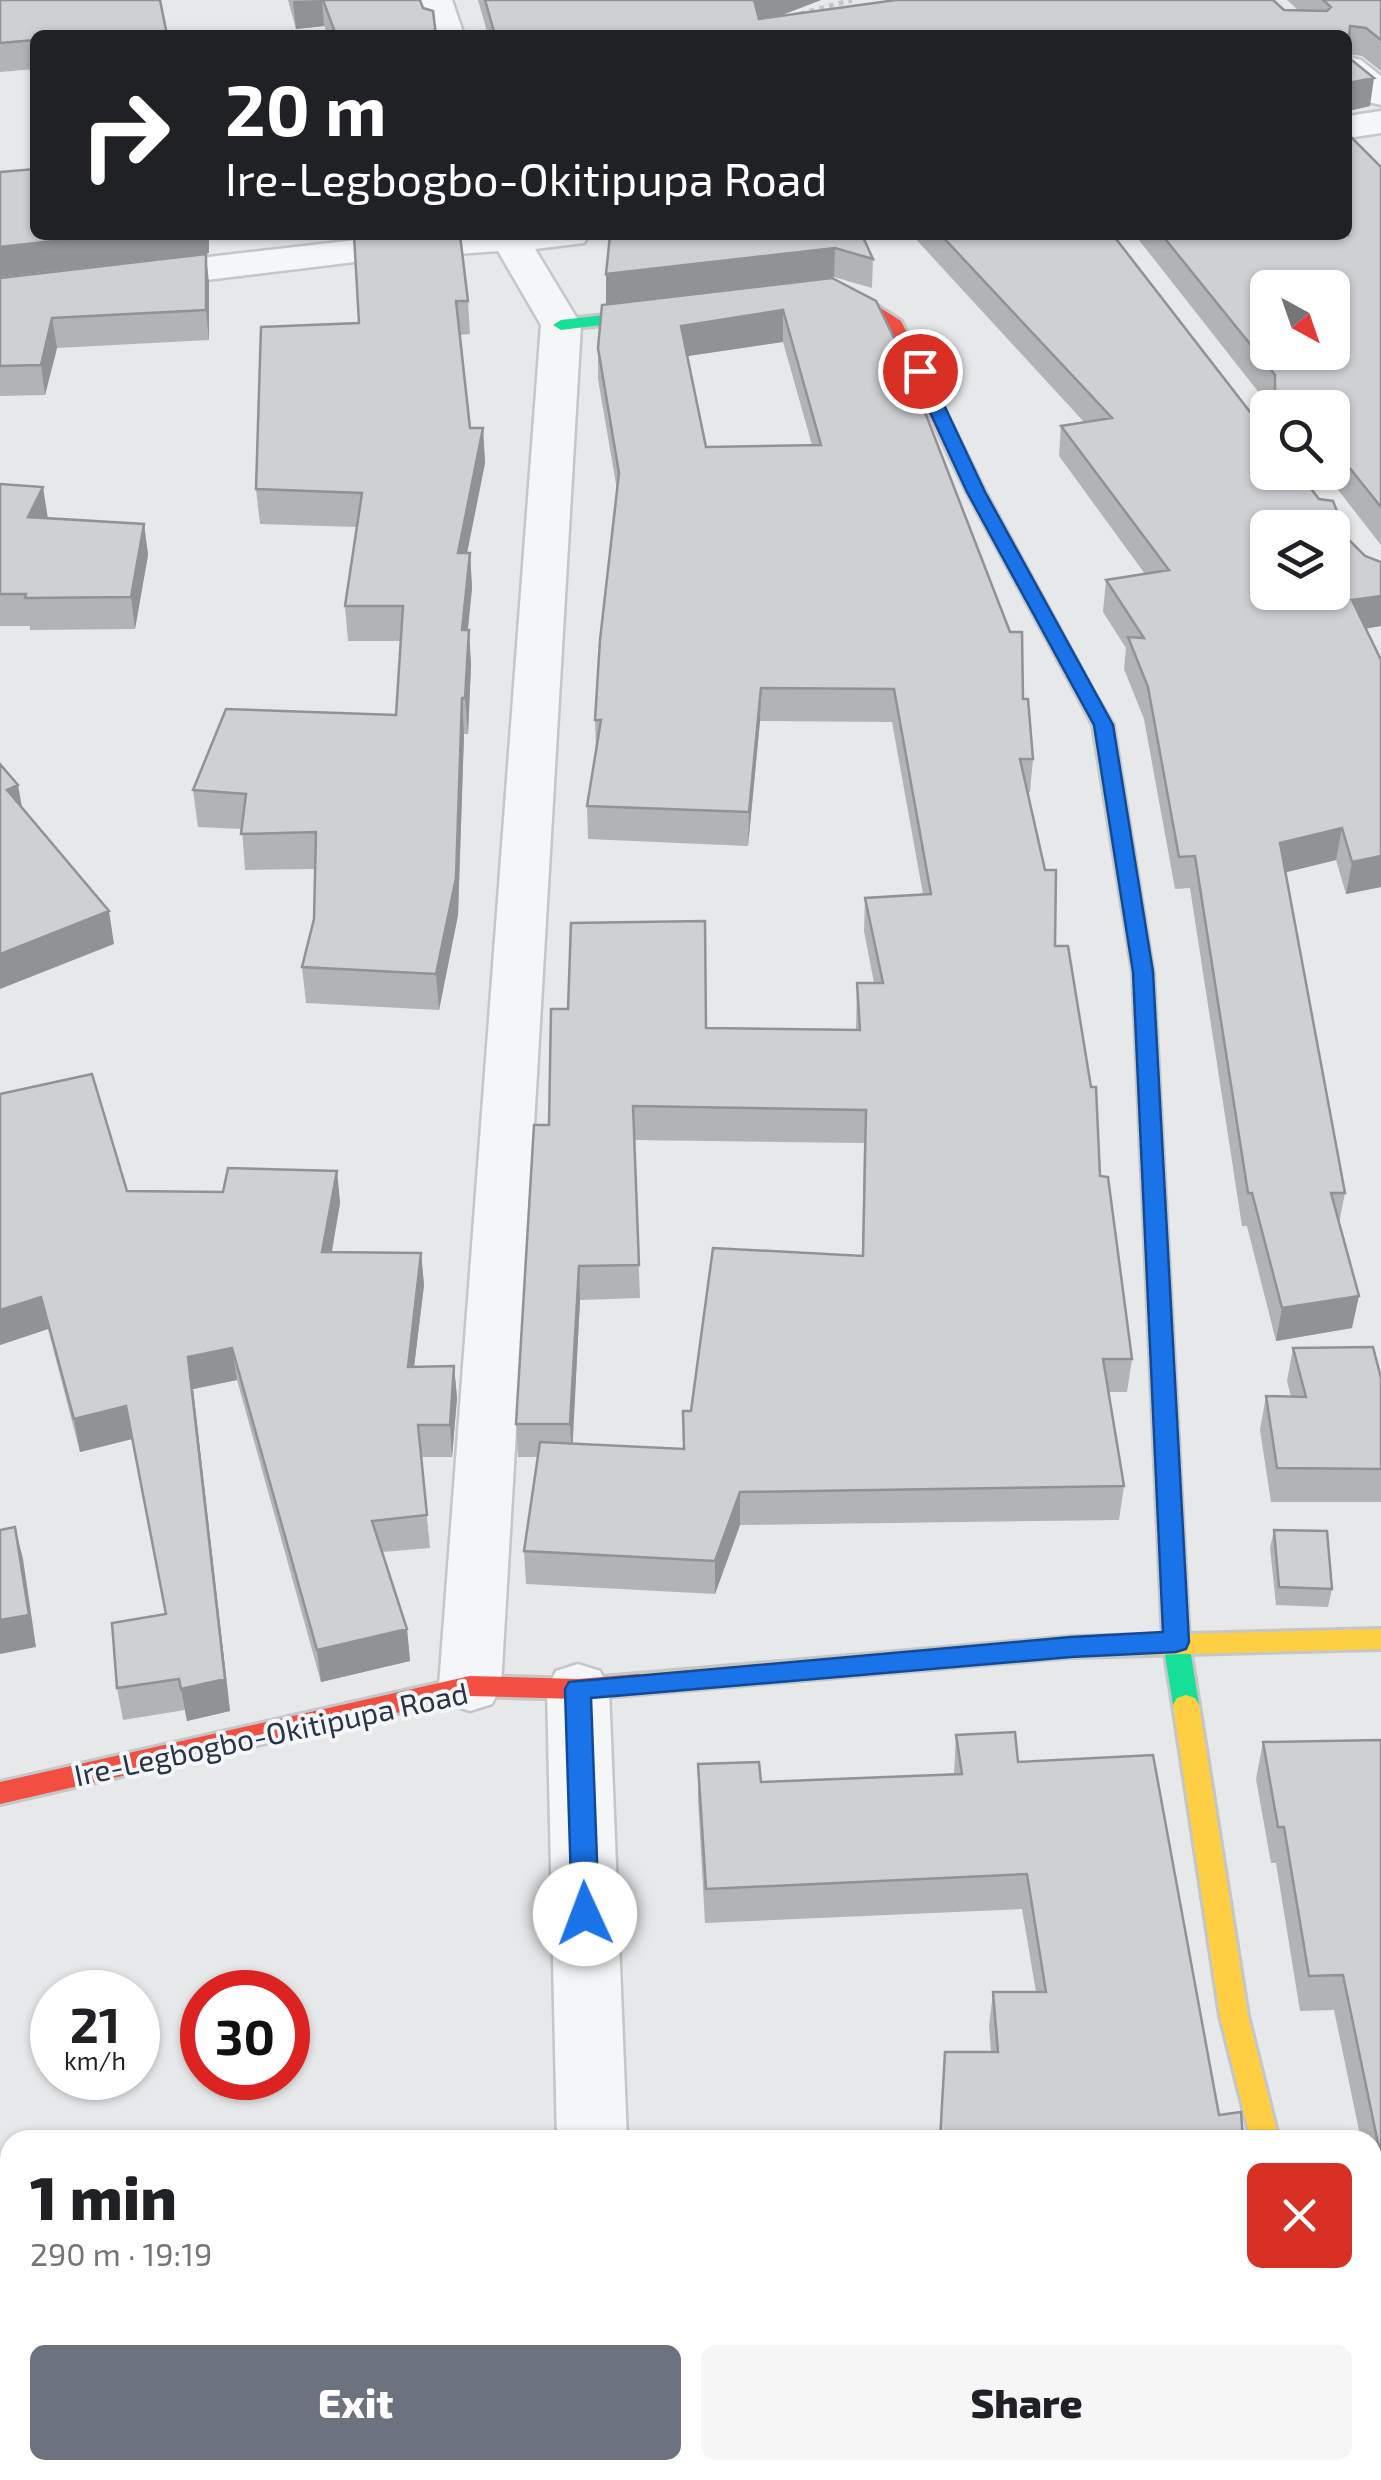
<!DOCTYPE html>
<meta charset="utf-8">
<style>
:root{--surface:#fff;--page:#f6f6f6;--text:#202124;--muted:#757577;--accent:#6c737f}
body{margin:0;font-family:"Exo 2",sans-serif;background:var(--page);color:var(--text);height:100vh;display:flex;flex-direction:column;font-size:38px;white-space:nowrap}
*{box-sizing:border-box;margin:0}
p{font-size:32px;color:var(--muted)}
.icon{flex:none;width:55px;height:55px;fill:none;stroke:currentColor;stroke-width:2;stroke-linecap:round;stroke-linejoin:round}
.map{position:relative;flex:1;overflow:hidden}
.panel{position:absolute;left:0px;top:2130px;width:1382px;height:350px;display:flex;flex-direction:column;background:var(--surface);border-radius:30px 30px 0 0;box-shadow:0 2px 8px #0004}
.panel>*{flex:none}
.top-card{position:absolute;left:30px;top:30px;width:1322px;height:210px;border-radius:15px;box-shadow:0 2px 8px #0004;background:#202124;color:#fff;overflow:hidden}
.needle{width:65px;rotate:140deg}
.tools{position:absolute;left:1250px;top:270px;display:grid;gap:20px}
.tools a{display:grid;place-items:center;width:100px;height:100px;border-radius:15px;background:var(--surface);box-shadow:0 2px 8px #0004;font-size:50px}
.speed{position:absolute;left:30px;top:1970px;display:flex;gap:20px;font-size:50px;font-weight:700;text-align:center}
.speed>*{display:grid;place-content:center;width:130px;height:130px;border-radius:50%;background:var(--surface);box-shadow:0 2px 8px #0004;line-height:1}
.speed small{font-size:25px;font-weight:400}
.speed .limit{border:15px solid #d22;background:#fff;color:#111}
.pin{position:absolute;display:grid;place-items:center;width:85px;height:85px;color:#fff;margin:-42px;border:5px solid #fff;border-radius:50%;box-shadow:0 2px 10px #0007}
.me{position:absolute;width:110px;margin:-55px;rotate:358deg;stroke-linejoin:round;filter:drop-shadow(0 0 8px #0008)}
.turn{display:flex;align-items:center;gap:35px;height:210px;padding:0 30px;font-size:45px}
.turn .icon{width:130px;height:130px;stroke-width:2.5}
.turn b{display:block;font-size:70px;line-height:85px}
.round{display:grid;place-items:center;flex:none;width:105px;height:105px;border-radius:15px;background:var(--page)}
.head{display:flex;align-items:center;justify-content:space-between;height:170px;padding:0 30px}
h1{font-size:60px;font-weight:800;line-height:75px}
.action{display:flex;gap:20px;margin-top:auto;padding:20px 30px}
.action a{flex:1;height:115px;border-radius:15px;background:var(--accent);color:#fff;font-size:40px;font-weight:800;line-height:115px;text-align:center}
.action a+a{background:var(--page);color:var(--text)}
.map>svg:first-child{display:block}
</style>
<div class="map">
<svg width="1381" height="2480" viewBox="0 0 1381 2480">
<rect width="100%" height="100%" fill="#e6e8ea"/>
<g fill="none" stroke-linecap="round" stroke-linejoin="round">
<defs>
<path id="street" d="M418,0H452L464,35H428Z
M1348,57L1361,60L1381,76V105L1368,102L1348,85Z
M1381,111V133L1348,138V116Z
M399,235H589L584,243L535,249L581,325L501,1686L492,1704L470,1711L448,1704L439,1686L541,325L498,251L363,261L0,305V281Z
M578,1664L600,1671L609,1689L627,2140H557L547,1689L556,1671Z
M1372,2446L1381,2466V2480H1310L1307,2470H1372Z
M565,2470H641V2480H565Z"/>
<path id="fast" d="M676,307L682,309V315L561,330L553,325L561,320Z
M1089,694L1096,696L1113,725L1153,973L1189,1642L1199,1705L1195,1712L1186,1715L1177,1712L1173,1705L1163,1642L1133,973L1093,725L1080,700Z"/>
<path id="slow" d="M1381,1629V1649L1071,1657L638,1694L629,1691L625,1684L629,1677L638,1674L1071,1637Z
M1186,1695L1195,1698L1199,1705L1248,2016L1279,2140H1251L1220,2016L1173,1705L1177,1698Z"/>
<path id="jam" d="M834,288L865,298L901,321L985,492L1098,700L1096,704H1082L1080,700L967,492L886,324L853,304L833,298L816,300L808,295Z
M638,1674L647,1677L651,1684L647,1691L638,1694L578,1699L470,1696L0,1804V1782L470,1676L578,1679Z"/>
</defs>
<use href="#street" stroke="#c4c6c8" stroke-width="5"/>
<use href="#fast" stroke="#c4c6c8" stroke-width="6"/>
<use href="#slow" stroke="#c4c6c8" stroke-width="6"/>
<use href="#jam" stroke="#c4c6c8" stroke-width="6"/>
<path stroke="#c5c6ca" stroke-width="5" stroke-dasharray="5 5" stroke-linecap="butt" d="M800,14L852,0"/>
<use href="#street" fill="#f5f6f7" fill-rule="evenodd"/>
<use href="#fast" fill="#16e098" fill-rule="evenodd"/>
<use href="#slow" fill="#ffcf43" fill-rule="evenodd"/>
<use href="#jam" fill="#f24e42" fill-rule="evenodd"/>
</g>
<path fill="#b1b3b5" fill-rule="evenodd" d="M0,0L35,35V69L0,72Z
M288,0H420L436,35H328L324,26L296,29Z
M478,0H821L777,17L1298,10L1287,0H1381V71L1362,56L1348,54L1370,106L1348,111V35H488Z
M1381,167V545L1324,472H1332V408H1271L1135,235H1348Z
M35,235H303L209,237V253Z
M354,235L468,301L470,334L460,335L470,428H483L485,463L467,553H470L472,588L468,630L471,665L468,734H464L458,915L439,1010L306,1003L302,967L314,919L315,869L245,870L242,829L198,827L193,790L396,715L401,641H348L345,606L357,527L260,524L256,489L359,323Z
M862,235L873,259L872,288L834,277L606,304V274Z
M912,235H1113L1268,472L1348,539L1365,556L1381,562V626L1365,628L1381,887L1346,894L1336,860L1286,872L1345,1193L1339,1223L1352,1328L1276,1341L1247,1226H1242L1190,888L1175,889L1144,719L1124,669L1126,648L1103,612L1106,580L1145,574L1059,456L1061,426L1084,422Z
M0,278L209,283V340L57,348L45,395L0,396Z
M832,278L1023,699L1033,759L1030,792H1028L1055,946L1100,1176L1132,1359L1127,1392H1109L1124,1486L1119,1520L740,1525L715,1594L526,1584L524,1551L538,1457H518L516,1424L549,1125L706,1028L856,1029L857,983H874L864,931L865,898L923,894L892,722L760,721L748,846L588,839L587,806L596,751L595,720L617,490L598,379V348ZM783,342L812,445L706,447L688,356ZM634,1140L864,1143L862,1256L691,1411H683V1449L572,1444L580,1300L640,1298Z
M0,484L47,518L144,524L148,555L135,629L30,630V626H0Z
M337,1171L340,1203L332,1252L421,1253L424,1285L414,1367L454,1366L457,1398L452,1457H421L430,1548L382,1552L407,1629L410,1661L321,1682L237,1380L193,1389L230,1711L187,1721L185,1710L123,1720L117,1688L166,1614L132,1439L80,1452L48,1329L0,1345L127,1191L223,1192Z
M1293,1348L1381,1378V1502H1271L1260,1430L1266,1396L1291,1397L1287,1381Z
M1274,1530L1332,1589L1328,1607L1276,1605L1270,1548Z
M956,1735L1018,1762L1219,2115L1243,2140H939L945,2052H991L989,2026L993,1992H1036L1022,1909L705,1923L698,1799V1764L761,1782L954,1774Z
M1381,1740V2296L1372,2265V2140H1361L1334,2010L1300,2011L1276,1863H1271L1256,1779L1263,1742Z
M1153,2470H1262L1263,2480H1154Z"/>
<path fill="#909294" d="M322,0L324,26L296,29L293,1Z
M753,0H821L753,26Z
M1374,78L1370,106L1348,111V83Z
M106,235H209V253L0,277V247Z
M835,248L834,277L606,304V274Z
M206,254L209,283V340L206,310Z
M783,310V342L681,357V326Z
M52,318L57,348L45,395L41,365Z
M483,428L485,463L460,588L458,553Z
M43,487L48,519L28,517Z
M144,524L148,555L135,629L131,597Z
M470,553L472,588L464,665L462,630Z
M1381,596V626L1346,632L1352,600Z
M469,630L471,665L468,734L465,698Z
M761,688L760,721L748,846L749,812Z
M462,698L464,734L458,915L439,1010L436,974Z
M18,785L24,818L7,790Z
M1342,828L1336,860L1275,875L1280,843Z
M1381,856V887L1346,894L1352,862Z
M109,911L114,944L0,989V954Z
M337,1171L340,1203L326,1284L322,1252Z
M421,1253L424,1285L410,1400L408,1367Z
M579,1266L580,1300L572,1457L570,1424Z
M1359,1296L1352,1328L1276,1341L1282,1308Z
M41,1297L48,1329L0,1345V1310Z
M232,1348L237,1380L193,1389L230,1711L187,1721L181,1689L188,1357Z
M454,1366L457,1398L452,1457L450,1425Z
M126,1406L132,1439L80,1452L74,1419Z
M740,1492V1525L715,1594V1561Z
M15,1527L23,1559L36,1647L0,1654V1620Z
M407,1629L410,1661L321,1682L317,1650Z"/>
<path fill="#ced0d3" stroke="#909294" stroke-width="2.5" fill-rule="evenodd" d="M0,0H160L167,35H35V40L0,43Z
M323,0H420L423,8L433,11L436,35H336Z
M485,0H754L759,19L896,0H1273L1284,10L1327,11L1331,7L1323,0H1381V40L1366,28L1350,26L1348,57L1374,78L1348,83V35H495Z
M1348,134L1381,167V507L1332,446V408H1275V375L1162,235H1348ZM1268,288H1332V352H1268Z
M35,169V235H106L0,247V172Z
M354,235H460L468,301H456L470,428H483L458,553H470L462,630H469L465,698H462L456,878L436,974L302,967L314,919L316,832L241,834L246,794L193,790L226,709L396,715L403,606H345L362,493L256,489L261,327L359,323Z
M610,235H862L873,259L835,248L606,274Z
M941,235H1113L1254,417L1268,419V472H1298L1319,499L1333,501L1348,539L1365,556L1381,562V596L1352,600L1381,660V856L1352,862L1342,828L1280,843L1345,1193H1331L1359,1296L1282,1308L1252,1193H1248L1195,856L1179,857L1148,687L1128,637L1144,638L1106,580L1169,570L1061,426L1112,418ZM1268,528H1332V592H1268Z
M206,254V310L52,318L41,365L0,366V278Z
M832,278L876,301L904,358L1010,632H1022L1023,699H1028L1033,759H1020L1045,870H1056L1055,946H1068L1091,1087H1096L1100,1176L1108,1177L1132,1359H1103L1124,1486L740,1492L715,1561L524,1551L540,1442L684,1449L683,1411H691L713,1248L863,1256L866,1110L633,1106L639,1265L579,1266L570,1424H516L534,1125H549L551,1009H568L571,923L705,921L706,1028L860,1030L857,983H883L865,898L931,894L894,689L761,688L749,812L587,806L601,720H595L600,640L619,473L598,348L602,305ZM783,310L821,445L706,447L681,326Z
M0,484L43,487L28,517L144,524L131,597L25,598L26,594H0Z
M0,764L18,785L7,790L109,911L0,954Z
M92,1074L127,1191L223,1192L228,1168L337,1171L322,1252L421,1253L408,1367L454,1366L450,1425H418L427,1515L372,1521L407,1629L317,1650L232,1348L188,1357L225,1679L181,1689L179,1679L117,1688L112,1623L166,1614L126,1406L74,1419L41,1297L0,1310V1094Z
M1373,1347L1381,1378V1469L1277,1468L1266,1396L1306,1397L1293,1348Z
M15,1527L29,1615L0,1620V1530Z
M1274,1530L1327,1531L1332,1589L1279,1587Z
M1015,1732L1018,1762L1153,1755L1219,2115L1241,2112L1243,2140H940L945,2052H998L993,1992H1046L1027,1874L706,1889L698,1764L759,1762L761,1782L962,1774L956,1735Z
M1381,1740V2226L1372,2196V2154L1380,2153L1343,1975L1309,1976L1284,1827H1278L1263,1742Z
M751,2470H1044L1045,2480H752Z
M1163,2470H1262L1263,2480H1164Z"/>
<path fill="#1a73e8" stroke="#114b97" stroke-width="2.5" d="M920,366L928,371L985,492L1113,725L1153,972L1189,1642L1186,1649L1176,1652L1071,1657L591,1698L599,1914L595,1923L585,1926L576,1923L572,1914L565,1689L569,1682L1071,1637L1163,1632L1133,972L1094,725L967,492L911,371Z"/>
<g text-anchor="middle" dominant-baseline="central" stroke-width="8" stroke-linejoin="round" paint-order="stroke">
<g font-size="30" fill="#2b3445" stroke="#f4f6f9">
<text transform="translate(271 1733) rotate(-12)">Ire-Legbogbo-Okitipupa Road</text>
</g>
</g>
</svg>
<div class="tools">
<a><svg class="needle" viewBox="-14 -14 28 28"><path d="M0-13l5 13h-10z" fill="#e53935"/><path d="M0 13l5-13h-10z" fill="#757577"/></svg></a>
<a><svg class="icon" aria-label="search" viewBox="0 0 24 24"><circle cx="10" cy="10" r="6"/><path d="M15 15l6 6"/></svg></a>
<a><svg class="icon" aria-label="layers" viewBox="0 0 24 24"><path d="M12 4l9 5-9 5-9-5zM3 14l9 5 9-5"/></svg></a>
</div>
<div class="speed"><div>21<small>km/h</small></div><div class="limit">30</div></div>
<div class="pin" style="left:920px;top:371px;background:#d93025"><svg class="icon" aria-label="arrive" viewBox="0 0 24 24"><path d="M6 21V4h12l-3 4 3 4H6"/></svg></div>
<svg class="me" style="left:585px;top:1914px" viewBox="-20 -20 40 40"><circle r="19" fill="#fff"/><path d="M0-13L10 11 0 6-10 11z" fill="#1a73e8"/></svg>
<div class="top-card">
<div class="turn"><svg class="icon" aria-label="right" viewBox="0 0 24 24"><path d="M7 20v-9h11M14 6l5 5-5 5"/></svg><div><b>20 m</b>Ire-Legbogbo-Okitipupa Road</div></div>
</div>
<section class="panel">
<div class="head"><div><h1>1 min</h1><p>290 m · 19:19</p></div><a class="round" style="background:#d93025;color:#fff"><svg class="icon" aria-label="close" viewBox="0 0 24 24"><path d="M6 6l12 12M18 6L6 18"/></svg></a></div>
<div class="action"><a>Exit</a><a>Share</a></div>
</section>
</div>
